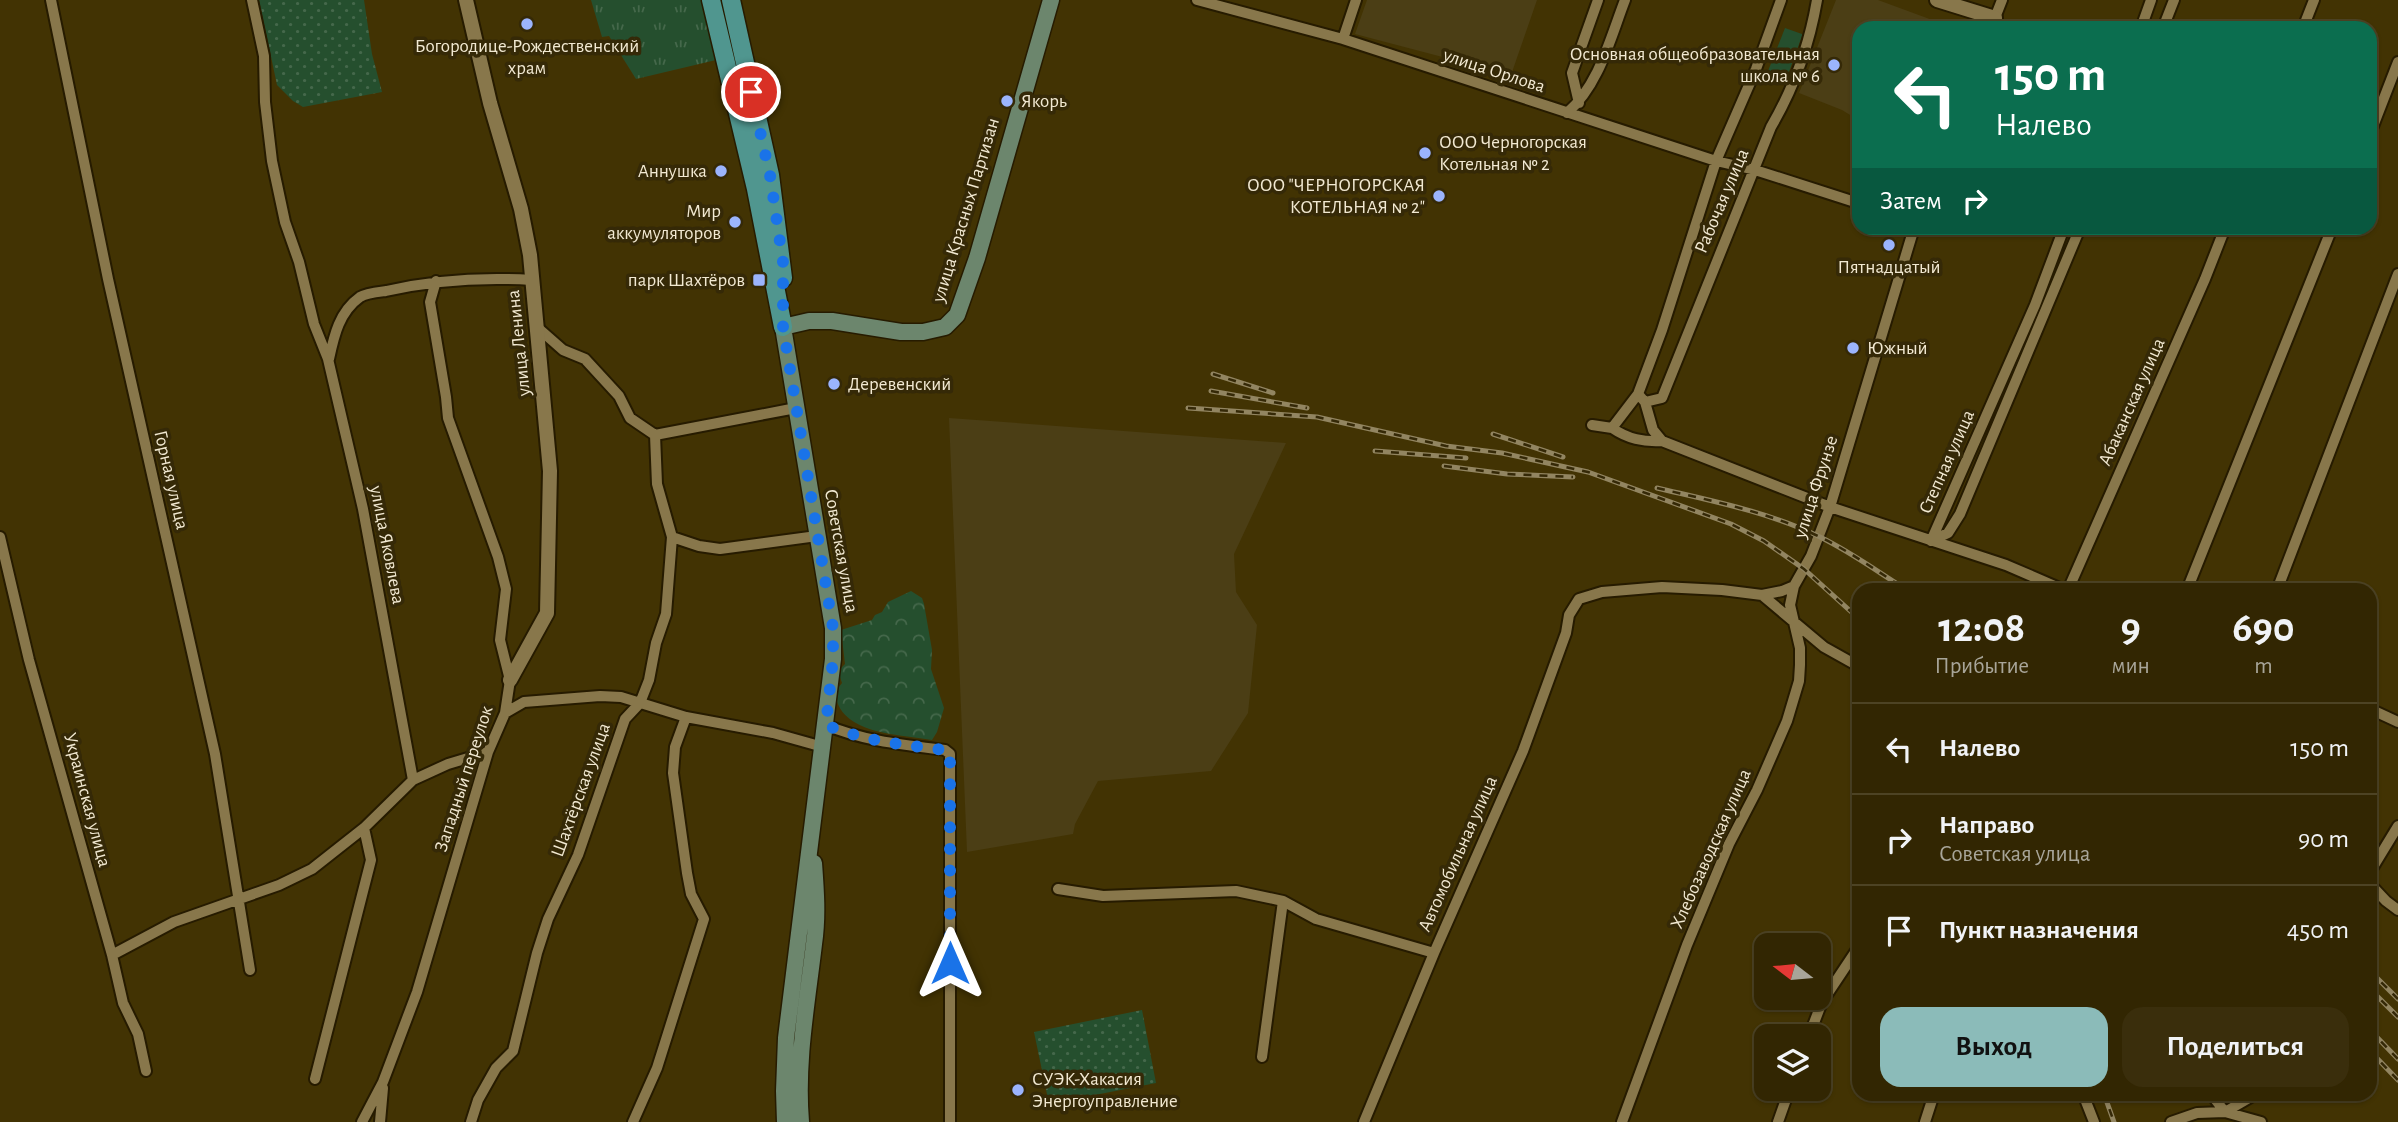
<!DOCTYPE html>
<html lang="ru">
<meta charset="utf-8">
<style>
:root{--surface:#322602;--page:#3a2e0c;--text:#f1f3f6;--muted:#a8a599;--line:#4d4324;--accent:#8bbbb9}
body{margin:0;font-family:"Alegreya Sans",sans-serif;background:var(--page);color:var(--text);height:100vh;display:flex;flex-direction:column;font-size:26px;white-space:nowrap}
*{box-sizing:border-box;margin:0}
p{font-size:23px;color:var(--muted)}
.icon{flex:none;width:38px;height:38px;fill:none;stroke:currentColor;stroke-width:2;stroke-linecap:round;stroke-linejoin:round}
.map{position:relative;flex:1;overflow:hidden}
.details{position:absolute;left:1852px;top:583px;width:525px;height:518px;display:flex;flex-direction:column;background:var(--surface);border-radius:21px;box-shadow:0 2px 5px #0004,0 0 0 2px var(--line)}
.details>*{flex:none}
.hud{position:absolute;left:1852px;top:21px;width:525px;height:214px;border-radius:21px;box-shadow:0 2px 5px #0004,0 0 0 2px var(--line);background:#0b6e4f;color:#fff;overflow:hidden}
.needle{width:46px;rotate:286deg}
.fabs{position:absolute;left:1754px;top:933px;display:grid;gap:14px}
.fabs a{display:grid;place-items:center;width:77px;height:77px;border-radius:14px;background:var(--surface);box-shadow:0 2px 5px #0004,0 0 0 2px var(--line);font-size:35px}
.pin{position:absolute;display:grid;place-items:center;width:60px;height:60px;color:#fff;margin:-30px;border:4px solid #fff;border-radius:50%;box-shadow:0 2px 7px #0007}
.me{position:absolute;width:77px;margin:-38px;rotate:0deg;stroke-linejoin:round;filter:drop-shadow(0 0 5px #0008)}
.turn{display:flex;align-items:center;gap:24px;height:147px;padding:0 28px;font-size:32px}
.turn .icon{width:91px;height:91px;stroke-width:2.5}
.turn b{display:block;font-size:49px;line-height:60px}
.then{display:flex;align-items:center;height:66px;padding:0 28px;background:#0003;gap:14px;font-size:26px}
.eta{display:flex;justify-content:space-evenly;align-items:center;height:119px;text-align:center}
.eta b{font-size:42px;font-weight:700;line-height:49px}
.button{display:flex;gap:14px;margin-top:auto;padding:14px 28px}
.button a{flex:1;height:80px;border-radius:21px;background:var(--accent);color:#111;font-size:28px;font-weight:700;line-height:80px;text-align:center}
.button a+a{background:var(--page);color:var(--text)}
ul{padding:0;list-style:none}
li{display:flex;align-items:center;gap:21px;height:91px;padding:0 28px;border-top:2px solid var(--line)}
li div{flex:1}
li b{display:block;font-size:26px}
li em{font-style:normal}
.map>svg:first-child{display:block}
</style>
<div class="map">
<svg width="2398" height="1122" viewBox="0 0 2398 1122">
<defs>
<pattern id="grass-dots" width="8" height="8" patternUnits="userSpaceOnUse" patternTransform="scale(1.75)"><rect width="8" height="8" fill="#254f2e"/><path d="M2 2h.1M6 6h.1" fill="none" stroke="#45684b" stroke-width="1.8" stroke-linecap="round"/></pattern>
<pattern id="forest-crowns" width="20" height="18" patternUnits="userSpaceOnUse" patternTransform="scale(1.75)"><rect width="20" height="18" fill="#254f2e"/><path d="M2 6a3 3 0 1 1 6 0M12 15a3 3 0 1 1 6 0" fill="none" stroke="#45684b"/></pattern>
<pattern id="park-tufts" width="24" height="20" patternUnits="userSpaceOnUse" patternTransform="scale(1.75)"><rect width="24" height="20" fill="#254f2e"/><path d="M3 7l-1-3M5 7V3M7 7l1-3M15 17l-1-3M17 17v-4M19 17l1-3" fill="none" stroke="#45684b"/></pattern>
</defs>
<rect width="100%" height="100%" fill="#423303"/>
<path fill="#4b3e15" d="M1367,0H1537L1511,75L1355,34Z
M1836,0H1878L1954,28H1858V130L1852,127L1855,118L1842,110L1799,93Z
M949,418L1286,443L1234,554L1236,592L1257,625L1248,713L1211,771L1098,781L1075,824L1073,834L967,852Z"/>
<path fill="url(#grass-dots)" d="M259,0H364L372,54L382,92L303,107L293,101L277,85Z
M1142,1010L1156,1083L1049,1104L1034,1032Z"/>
<path fill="url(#forest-crowns)" d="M911,591L922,598L924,604L932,650L931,669L944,708L937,732L932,740C899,734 839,735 835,692L842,683L838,671L845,664L841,630L872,620L875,615L882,612L888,602Z"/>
<path fill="url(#park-tufts)" d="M591,0H702L716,60L636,79L609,36L602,37Z"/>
<path fill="#254f2e" d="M1785,28L1802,34V36L1785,83L1782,84L1768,80L1766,76Z"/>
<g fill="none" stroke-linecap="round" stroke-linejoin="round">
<defs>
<path id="minor" d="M51,0L108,279L215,754L250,970
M252,0L264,56L265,102L272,161L285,222L299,262L314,324L328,359L363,509L413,780L364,828L371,860L315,1079
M1197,0L1343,39L1716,161L1755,170L1858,203
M1817,0C1809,47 1795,86 1771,127L1662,398L1645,402L1653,430L1662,441L1830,507L2006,565L2064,590
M1991,28L2002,0
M2141,28L2151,0
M2163,28L2174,0
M2303,28L2314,0
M1343,39L1356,0
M1579,103L1572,73L1598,0
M1567,113C1599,85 1610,39 1625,0
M2370,134L2398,62
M538,328L563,350L585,359L619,396L630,418L655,435
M329,359C334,336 339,312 360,297C366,293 378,292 386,291C434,280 482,277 532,280
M1638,394L1612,428C1628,439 1643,442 1662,441
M1645,402L1638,394L1662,330L1716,161L1756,69L1781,0
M1592,425L1612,428
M0,537L29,660L112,955L123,1003L138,1034L146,1071
M672,537L699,546L720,549L817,536
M1931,541L1948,533L1960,514L2080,228
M1931,541L2035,305L2064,228
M2068,590L2205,279L2225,228
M2187,590L2332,228
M2277,590L2398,274
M1762,595L1824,647L1858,666
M2370,709L2398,722
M505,713L524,702L600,696L621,697L686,717L773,733L823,747
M826,725C863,741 905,745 945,750L950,754V1122
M413,780L448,764L488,752
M2370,872L2398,826
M2370,884L2386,901L2398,910
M1058,889L1103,896L1236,891L1283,901L1316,919L1434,953
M112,955L174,922L279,885L312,869L364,828
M1809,1036L1822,1002L1858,948
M1262,1057L1283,901
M2083,1094L2094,1122
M2211,1094L2225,1112L2261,1122
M362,1122L383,1082L417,992L488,752L505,713L510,680L500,640L506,589L498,557L448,418L446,397L430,302L436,281
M380,1122L383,1088
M471,1122L478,1100L496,1068L513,1051L537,953L548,919L578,855L625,719L640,703L649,680L656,643L666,614L672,537L657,484L655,435L796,408
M633,1122L657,1068L704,919L691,894L687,873L673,773L675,747L686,717
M1364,1122L1434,953L1523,751L1566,633L1569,615L1579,599L1602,592L1662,587L1722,590L1762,595L1782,591L1794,586L1811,556L1830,507L1914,228
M1622,1122L1687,945L1729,844L1757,790L1787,721L1799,681L1800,665V648L1790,605L1794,586
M1778,1122L1790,1088
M1925,1122L1934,1094
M2171,1122L2197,1113L2225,1112L2256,1094"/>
<path id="tertiary" d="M466,0L490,103L521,209L530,255L550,471L547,613L510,680
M1937,0L1995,18"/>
<path id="secondary" d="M785,1122L784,1091L786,1038L833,659V628L783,327L809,321H832L901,332H923L945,327L957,315L977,258L1051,0
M801,1122C796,1062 807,1004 814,944C818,917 816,890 814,863"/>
<path id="primary" d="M711,0L756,189L783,327
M731,0L770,175L783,278"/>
</defs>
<use href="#minor" stroke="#261b00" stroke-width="14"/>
<use href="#tertiary" stroke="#261b00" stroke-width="18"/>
<use href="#secondary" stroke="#261b00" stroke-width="19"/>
<use href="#primary" stroke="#261b00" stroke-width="21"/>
<use href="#minor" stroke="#88774b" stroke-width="10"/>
<use href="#tertiary" stroke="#88774b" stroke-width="14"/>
<use href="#secondary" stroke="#6c866d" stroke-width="16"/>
<use href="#primary" stroke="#50968f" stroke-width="18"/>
<defs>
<path id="rail" d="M1213,374L1273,393
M1211,391L1307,408
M1188,408L1317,417L1446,446L1502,453L1588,472L1731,524L1764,541L1804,569L1858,618
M1493,434L1563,457
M1375,451L1466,458
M1444,466L1507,474L1573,477
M1657,488C1712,501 1769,512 1820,537C1851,552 1878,572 1907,590
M2370,971L2398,999
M2370,989L2398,1017
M2370,1030L2398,1059
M2370,1051L2398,1080
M2104,1094L2114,1122"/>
</defs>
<use href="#rail" stroke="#928561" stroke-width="5"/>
<use href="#rail" stroke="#352907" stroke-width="2.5" stroke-dasharray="8" stroke-linecap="butt"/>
</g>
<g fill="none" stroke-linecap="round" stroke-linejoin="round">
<path stroke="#1a73e8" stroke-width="12" stroke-dasharray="0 21.6" d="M751,92L770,175L783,262V327L833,628V659L826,725C863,741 905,745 945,750L950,754V963"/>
</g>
<g fill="#9bb4fd" stroke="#352907" stroke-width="2.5">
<circle cx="527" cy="24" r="7"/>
<circle cx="1834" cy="65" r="7"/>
<circle cx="1007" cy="101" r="7"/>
<circle cx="1425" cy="153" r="7"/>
<circle cx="721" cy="171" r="7"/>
<circle cx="1439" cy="196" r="7"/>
<circle cx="735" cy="222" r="7"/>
<circle cx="1889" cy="245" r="7"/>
<rect x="752" y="273" width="14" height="14" rx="3.5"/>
<circle cx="1853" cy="348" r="7"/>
<circle cx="834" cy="384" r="7"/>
<circle cx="1018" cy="1090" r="7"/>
</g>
<g text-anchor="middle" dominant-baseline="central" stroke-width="7" stroke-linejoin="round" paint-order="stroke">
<g font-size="19" fill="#f2e9d2" stroke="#352907" text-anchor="end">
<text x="527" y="46" text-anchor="middle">Богородице-Рождественский<tspan x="527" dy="22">храм</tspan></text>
<text x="1820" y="54">Основная общеобразовательная<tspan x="1820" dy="22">школа № 6</tspan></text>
<text x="1021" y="101" text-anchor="start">Якорь</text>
<text x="1439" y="142" text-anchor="start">ООО Черногорская<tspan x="1439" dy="22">Котельная № 2</tspan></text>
<text x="707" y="171">Аннушка</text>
<text x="1425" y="185">ООО "ЧЕРНОГОРСКАЯ<tspan x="1425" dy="22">КОТЕЛЬНАЯ № 2"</tspan></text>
<text x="721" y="211">Мир<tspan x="721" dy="22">аккумуляторов</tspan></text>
<text x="1889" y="267" text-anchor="middle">Пятнадцатый</text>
<text x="745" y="280">парк Шахтёров</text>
<text x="1867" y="348" text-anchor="start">Южный</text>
<text x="848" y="384" text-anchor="start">Деревенский</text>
<text x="1032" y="1079" text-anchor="start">СУЭК-Хакасия<tspan x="1032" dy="22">Энергоуправление</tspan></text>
</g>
<g font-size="19" fill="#f2e9d2" stroke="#352907">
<text transform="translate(1494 71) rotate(18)">улица Орлова</text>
<text transform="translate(1722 201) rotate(-67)">Рабочая улица</text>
<text transform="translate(966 210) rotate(-73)">улица Красных Партизан</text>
<text transform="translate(519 343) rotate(-96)">улица Ленина</text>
<text transform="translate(2132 402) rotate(-66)">Абаканская улица</text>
<text transform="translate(1947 462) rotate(-66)">Степная улица</text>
<text transform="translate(171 480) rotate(77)">Горная улица</text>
<text transform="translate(1816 487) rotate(-72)">улица Фрунзе</text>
<text transform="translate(387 545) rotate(79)">улица Яковлева</text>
<text transform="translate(841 551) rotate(80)">Советская улица</text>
<text transform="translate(464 779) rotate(-72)">Западный переулок</text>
<text transform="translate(581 790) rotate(-70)">Шахтёрская улица</text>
<text transform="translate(87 800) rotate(75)">Украинская улица</text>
<text transform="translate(1711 849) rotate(-66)">Хлебозаводская улица</text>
<text transform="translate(1458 854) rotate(-66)">Автомобильная улица</text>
</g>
</g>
</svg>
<div class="fabs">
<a><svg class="needle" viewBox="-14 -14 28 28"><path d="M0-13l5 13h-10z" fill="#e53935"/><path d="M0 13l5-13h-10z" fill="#a8a599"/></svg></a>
<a><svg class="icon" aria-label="layers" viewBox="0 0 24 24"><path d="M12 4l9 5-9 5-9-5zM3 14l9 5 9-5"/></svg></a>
</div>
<div class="pin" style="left:751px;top:92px;background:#d93025"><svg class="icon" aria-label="arrive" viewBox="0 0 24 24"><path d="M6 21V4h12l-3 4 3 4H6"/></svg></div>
<svg class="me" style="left:950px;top:963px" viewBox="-20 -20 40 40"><path d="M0-17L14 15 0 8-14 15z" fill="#1a73e8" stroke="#fff" stroke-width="4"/></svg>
<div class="hud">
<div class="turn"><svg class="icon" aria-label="left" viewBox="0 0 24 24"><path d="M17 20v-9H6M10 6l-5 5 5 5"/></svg><div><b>150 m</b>Налево</div></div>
<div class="then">Затем<svg class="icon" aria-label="right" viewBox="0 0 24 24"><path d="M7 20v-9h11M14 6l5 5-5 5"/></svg></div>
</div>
<section class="details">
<div class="eta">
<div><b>12:08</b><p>Прибытие</p></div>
<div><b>9</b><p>мин</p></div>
<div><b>690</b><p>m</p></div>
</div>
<ul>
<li><svg class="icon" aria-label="left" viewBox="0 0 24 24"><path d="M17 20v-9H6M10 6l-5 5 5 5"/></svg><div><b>Налево</b></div><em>150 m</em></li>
<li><svg class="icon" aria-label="right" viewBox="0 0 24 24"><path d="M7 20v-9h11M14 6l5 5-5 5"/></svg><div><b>Направо</b><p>Советская улица</p></div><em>90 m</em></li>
<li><svg class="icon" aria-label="arrive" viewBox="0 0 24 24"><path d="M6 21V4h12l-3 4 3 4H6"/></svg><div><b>Пункт назначения</b></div><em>450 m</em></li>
</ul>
<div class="button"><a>Выход</a><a>Поделиться</a></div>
</section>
</div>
